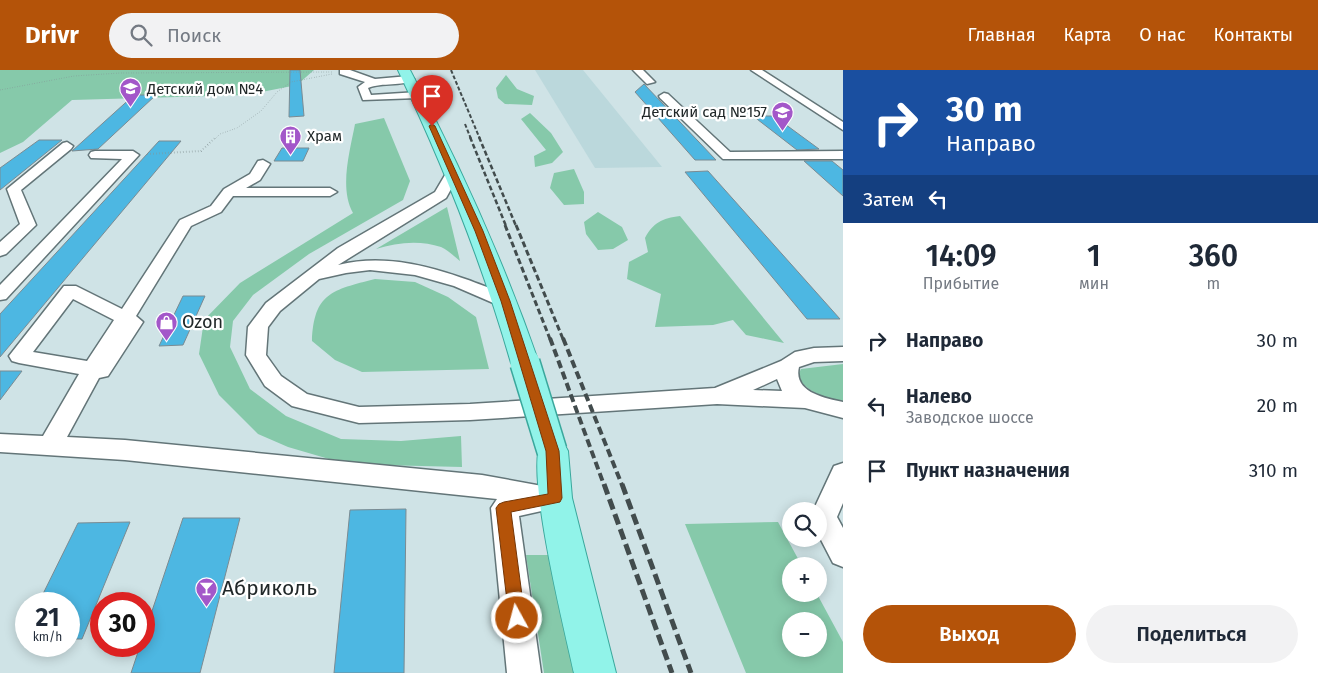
<!DOCTYPE html>
<html lang="ru">
<meta charset="utf-8">
<style>
:root{--surface:#fff;--page:#f2f2f3;--text:#1f2937;--muted:#747a83;--accent:#b45309}
body{margin:0;font-family:"Fira Sans",sans-serif;background:var(--page);color:var(--text);height:100vh;display:flex;flex-direction:column;font-size:19px;white-space:nowrap}
*{box-sizing:border-box;margin:0}
p{font-size:16px;color:var(--muted)}
.icon{flex:none;width:28px;height:28px;fill:none;stroke:currentColor;stroke-width:2;stroke-linecap:round;stroke-linejoin:round}
.map{position:relative;flex:1;overflow:hidden}
.sheet{display:flex;flex-direction:column;background:var(--surface);width:475px}
.sheet>*{flex:none}
.top-card{background:#1a4fa0;color:#fff;overflow:hidden}
.controls{position:absolute;left:782px;top:432px;display:grid;gap:10px}
.controls a{display:grid;place-items:center;width:45px;height:45px;border-radius:50%;background:var(--surface);box-shadow:0 2px 12px #0003;font-size:25px}
.speed{position:absolute;left:15px;top:522px;display:flex;gap:10px;font-size:25px;font-weight:700;text-align:center}
.speed>*{display:grid;place-content:center;width:65px;height:65px;border-radius:50%;background:var(--surface);box-shadow:0 2px 12px #0003;line-height:1}
.speed small{font-size:12px;font-weight:400}
.speed .limit{border:8px solid #d22;background:#fff;color:#111}
.pin{position:absolute;display:grid;place-items:center;width:42px;height:42px;color:#fff;margin:-51px -21px;border-radius:50% 50% 50% 0;rotate:-45deg;box-shadow:0 0 5px #0007}
.pin .icon{rotate:45deg}
.me{position:absolute;width:55px;margin:-28px;rotate:353deg;stroke-linejoin:round;filter:drop-shadow(0 0 4px #0008)}
.turn{display:flex;align-items:center;gap:18px;height:105px;padding:0 20px;font-size:22px}
.turn .icon{width:65px;height:65px;stroke-width:2.5}
.turn b{display:block;font-size:35px;line-height:42px}
.then{display:flex;align-items:center;height:48px;padding:0 20px;background:#0003;gap:10px;font-size:19px}
.eta{display:flex;justify-content:space-evenly;align-items:center;height:85px;text-align:center}
.eta b{font-size:30px;font-weight:600;line-height:35px}
.action{display:flex;gap:10px;margin-top:auto;padding:10px 20px}
.action a{flex:1;height:58px;border-radius:30px;background:var(--accent);color:#fff;font-size:20px;font-weight:600;line-height:58px;text-align:center}
.action a+a{background:var(--page);color:var(--text)}
ul{padding:0;list-style:none}
li{display:flex;align-items:center;gap:15px;height:65px;padding:0 20px}
li div{flex:1}
li b{display:block;font-size:19px}
li em{font-style:normal}
header{display:flex;align-items:center;gap:30px;box-sizing:border-box;height:70px;padding:0 25px;background:var(--accent);color:#fff}
header strong{font-size:24px}
nav{display:flex;gap:28px;margin-inline-start:auto;font-size:18px}
.search{width:350px;height:45px;background:var(--page);display:flex;align-items:center;gap:12px;box-sizing:border-box;padding:0 18px;border-radius:28px;color:var(--muted);font-size:19px}
main{display:flex;flex:1;min-height:0}
.map>svg:first-child{display:block}
</style>
<header>
<strong>Drivr</strong>
<div class="search"><svg class="icon" aria-label="search" viewBox="0 0 24 24"><circle cx="10" cy="10" r="6"/><path d="M15 15l6 6"/></svg>Поиск</div>
<nav><a>Главная</a><a>Карта</a><a>О нас</a><a>Контакты</a></nav>
</header>
<main>
<div class="map">
<svg width="843" height="603" viewBox="0 0 843 603">
<rect width="100%" height="100%" fill="#cfe3e6"/>
<path fill="#bbd8dc" d="M535,0H583L662,97L595,98Z"/>
<path fill="#86c9aa" fill-rule="evenodd" d="M0,0H314L297,15L247,25L72,30L23,72L0,83Z
M506,5L517,19L534,26L532,35L505,34L498,28L496,18Z
M530,43L551,63L563,82L552,93L535,97L534,86L546,80L521,49Z
M384,48L410,111L403,130L309,184L253,225L233,251L230,277L250,319L286,346L341,369L401,371L461,366L462,397L381,395L329,389L288,377L258,364L219,325L199,284L204,250L240,213L353,143C339,118 350,81 355,54Z
M574,99L584,122V134L564,135L550,118L554,103Z
M447,137L460,191C455,187 448,180 441,177C421,170 397,172 376,179Z
M598,142L622,157L628,170L613,179L598,180L586,164L584,152Z
M680,146L784,273L746,265L733,250L713,255L655,257L661,224L627,209L629,192L648,182L645,168C653,153 662,148 680,146Z
M375,209L415,212L448,227L476,247L489,299L362,302L335,290L312,271C314,223 332,220 375,209Z
M843,294V331C825,330 807,321 797,307L801,299Z
M778,452L802,496H791V524H817L843,572V603H746L685,454ZM791,551H819V579H791Z
M526,485H551L574,603H544Z"/>
<path fill="#4db7e2" stroke="#7b8b92" d="M290,0H300L304,46L289,47Z
M644,14L716,90H695L635,22Z
M134,25H156L98,79L72,81Z
M753,46H774L819,79L797,80Z
M39,70H62L0,120V98Z
M159,71H181L0,287V244Z
M282,78H309L303,91H274Z
M804,91H832L843,100V126Z
M708,101L840,249H807L685,102Z
M183,226H205L183,275L159,276Z
M0,301H22L0,330Z
M406,439L404,603H334L350,440Z
M183,448H240L200,603H131L140,576H144V565Z
M130,452L82,569H69V534H38L78,453Z"/>
<g fill="none" stroke-linecap="round" stroke-linejoin="round">
<defs>
<path id="minor" d="M340,0H350L375,9L409,6L414,9C403,17 382,12 368,18L371,25L418,22L423,25L418,28L363,30L358,17L365,12L340,4Z
M633,0H643L655,12L647,14Z
M751,0H762L843,52V60Z
M664,23L668,24L730,82L843,81V89H723L660,28L659,26Z
M67,72L73,76L71,79L21,120L36,155L6,184L0,186V172L20,154L7,119L63,73Z
M95,81H133L139,85L6,229L0,230V215L122,89L91,88L89,85L91,82Z
M263,90L270,94L260,110L246,118H330L337,122L330,126H233L221,142L191,156L136,246L143,252L108,306L99,308L67,367L125,370L482,405L564,420L568,428L564,436L519,446L541,603H507L491,438L497,429L125,390L0,382V364L43,366L79,304L19,293L12,291L9,286L64,216H76L122,239L180,150L211,136L224,119L250,104L258,91ZM73,229L114,250L87,291L33,282Z
M453,99L460,103L446,128L338,195C397,180 457,205 512,227L514,231L512,235H498L454,216L415,205L370,200L346,203L319,209L280,241L268,257L266,285L281,306L307,324L359,337L470,334L715,318L781,291L795,282L814,278L843,277V291L814,292L799,297C793,322 824,328 843,332V348L805,338L717,334L470,350L359,353L292,336L265,316L246,285L248,257L266,233L338,178L435,122L448,100ZM777,309L782,321L753,320Z
M843,393V433L837,447L843,458V497L833,493L819,466V441H813L834,396Z"/>
<path id="major" d="M398,0H410C460,95 504,192 539,293L535,299L525,302L515,299L511,293C482,192 443,95 398,0Z
M552,369L563,372L568,381L572,428L616,603H574C565,561 525,403 541,372Z"/>
</defs>
<use href="#minor" stroke="#637578" stroke-width="3"/>
<use href="#major" stroke="#3aa79c" stroke-width="2"/>
<path stroke="#859496" stroke-width="1" stroke-dasharray="0.5 2" stroke-linecap="butt" d="M0,20L74,6L120,3L333,2
M215,69L220,64L237,58L261,41L277,22L291,12L332,4"/>
<path stroke="#859496" stroke-width="2" stroke-dasharray="0.5 2.5" stroke-linecap="butt" d="M147,84L201,81L216,67"/>
<use href="#minor" fill="#fff" fill-rule="evenodd"/>
<use href="#major" fill="#91f3e9" fill-rule="evenodd"/>
<path stroke="#424c4d" stroke-width="2" stroke-dasharray="4 2" stroke-linecap="butt" d="M451,0L480,69
M465,54L471,69"/>
<path stroke="#424c4d" stroke-width="2.5" stroke-dasharray="5 2.5" stroke-linecap="butt" d="M470,67L506,156
M479,67L516,156"/>
<path stroke="#424c4d" stroke-width="3" stroke-dasharray="6 3" stroke-linecap="butt" d="M505,155L550,269
M516,155L563,269"/>
<path stroke="#424c4d" stroke-width="4" stroke-dasharray="8 4" stroke-linecap="butt" d="M550,268L604,415
M563,268L622,415"/>
<path stroke="#424c4d" stroke-width="5" stroke-dasharray="11 5" stroke-linecap="butt" d="M604,414L672,603
M622,414L691,603"/>
<defs>
<path id="major-bridge" d="M525,293L552,381"/>
</defs>
<use href="#major-bridge" stroke="#3aa79c" stroke-width="32" stroke-linecap="butt"/>
<use href="#major-bridge" stroke="#91f3e9" stroke-width="29"/>
</g>
<path fill="#b45309" stroke="#753606" d="M432,54L435,56L483,161L510,231L559,381L562,428L560,432L511,442L525,548L523,554L517,556L511,554L509,548L496,438L499,434L504,432L548,424L546,381L501,231L475,161L429,56Z"/>
<defs>
<symbol id="school-pin" viewBox="-11 -11 22 30"><path d="M0 17L-7.5 6A9.5 9.5 0 1 1 7.5 6Z" fill="#a357c9" stroke="#fff"/><path d="M0-5L7-2L0 1L-7-2ZM-4 1L0 2.5L4 1V4Q0 6-4 4Z" fill="#fff"/></symbol>
<symbol id="building-pin" viewBox="-11 -11 22 30"><path d="M0 17L-7.5 6A9.5 9.5 0 1 1 7.5 6Z" fill="#a357c9" stroke="#fff"/><path d="M-4-6H4V6H1V3H-1V6H-4ZM-2.5-4.3h1.7v1.8h-1.7ZM.8-4.3h1.7v1.8H.8ZM-2.5-1h1.7V.8h-1.7ZM.8-1h1.7V.8H.8Z" fill="#fff"/></symbol>
<symbol id="shop-pin" viewBox="-11 -11 22 30"><path d="M0 17L-7.5 6A9.5 9.5 0 1 1 7.5 6Z" fill="#a357c9" stroke="#fff"/><path d="M-5-2.5h2.3a2.7 3.5 0 0 1 5.4 0H5L5.5 6h-11ZM-1.5-2.5h3a1.5 2.3 0 0 0-3 0Z" fill="#fff"/></symbol>
<symbol id="bar-pin" viewBox="-11 -11 22 30"><path d="M0 17L-7.5 6A9.5 9.5 0 1 1 7.5 6Z" fill="#a357c9" stroke="#fff"/><path d="M-6-5H6L.8 .8V4.5H3.5V6h-7V4.5H-.8V.8Z" fill="#fff"/></symbol>
</defs>
<g fill-rule="evenodd">
<use href="#school-pin" x="118" y="6" width="25" height="34"/>
<use href="#school-pin" x="770" y="30" width="25" height="34"/>
<use href="#building-pin" x="278" y="54" width="25" height="34"/>
<use href="#shop-pin" x="154" y="240" width="25" height="34"/>
<use href="#bar-pin" x="194" y="506" width="25" height="34"/>
</g>
<g text-anchor="middle" dominant-baseline="central" stroke-width="4.5" stroke-linejoin="round" paint-order="stroke">
<g font-size="15" fill="#212829" stroke="#fff" text-anchor="start">
<text x="147" y="19">Детский дом №4</text>
<text x="767" y="42" text-anchor="end">Детский сад №157</text>
<text x="307" y="66">Храм</text>
</g>
<g font-size="18" fill="#212829" stroke="#fff" text-anchor="start">
<text x="182" y="252">Ozon</text>
</g>
<g font-size="21" fill="#212829" stroke="#fff" text-anchor="start">
<text x="222" y="518">Абриколь</text>
</g>
</g>
</svg>
<div class="controls">
<a><svg class="icon" aria-label="search" viewBox="0 0 24 24"><circle cx="10" cy="10" r="6"/><path d="M15 15l6 6"/></svg></a>
<a>+</a>
<a>−</a>
</div>
<div class="speed"><div>21<small>km/h</small></div><div class="limit">30</div></div>
<div class="pin" style="left:432px;top:56px;background:#d93025"><svg class="icon" aria-label="arrive" viewBox="0 0 24 24"><path d="M6 21V4h12l-3 4 3 4H6"/></svg></div>
<svg class="me" style="left:517px;top:548px" viewBox="-20 -20 40 40"><circle r="17" fill="#b45309" stroke="#fff" stroke-width="3"/><path d="M0-11L8 9 0 5-8 9z" fill="#fff"/></svg>
</div>
<section class="sheet">
<div class="top-card">
<div class="turn"><svg class="icon" aria-label="right" viewBox="0 0 24 24"><path d="M7 20v-9h11M14 6l5 5-5 5"/></svg><div><b>30 m</b>Направо</div></div>
<div class="then">Затем<svg class="icon" aria-label="left" viewBox="0 0 24 24"><path d="M17 20v-9H6M10 6l-5 5 5 5"/></svg></div>
</div>
<div class="eta">
<div><b>14:09</b><p>Прибытие</p></div>
<div><b>1</b><p>мин</p></div>
<div><b>360</b><p>m</p></div>
</div>
<ul>
<li><svg class="icon" aria-label="right" viewBox="0 0 24 24"><path d="M7 20v-9h11M14 6l5 5-5 5"/></svg><div><b>Направо</b></div><em>30 m</em></li>
<li><svg class="icon" aria-label="left" viewBox="0 0 24 24"><path d="M17 20v-9H6M10 6l-5 5 5 5"/></svg><div><b>Налево</b><p>Заводское шоссе</p></div><em>20 m</em></li>
<li><svg class="icon" aria-label="arrive" viewBox="0 0 24 24"><path d="M6 21V4h12l-3 4 3 4H6"/></svg><div><b>Пункт назначения</b></div><em>310 m</em></li>
</ul>
<div class="action"><a>Выход</a><a>Поделиться</a></div>
</section>
</main>
